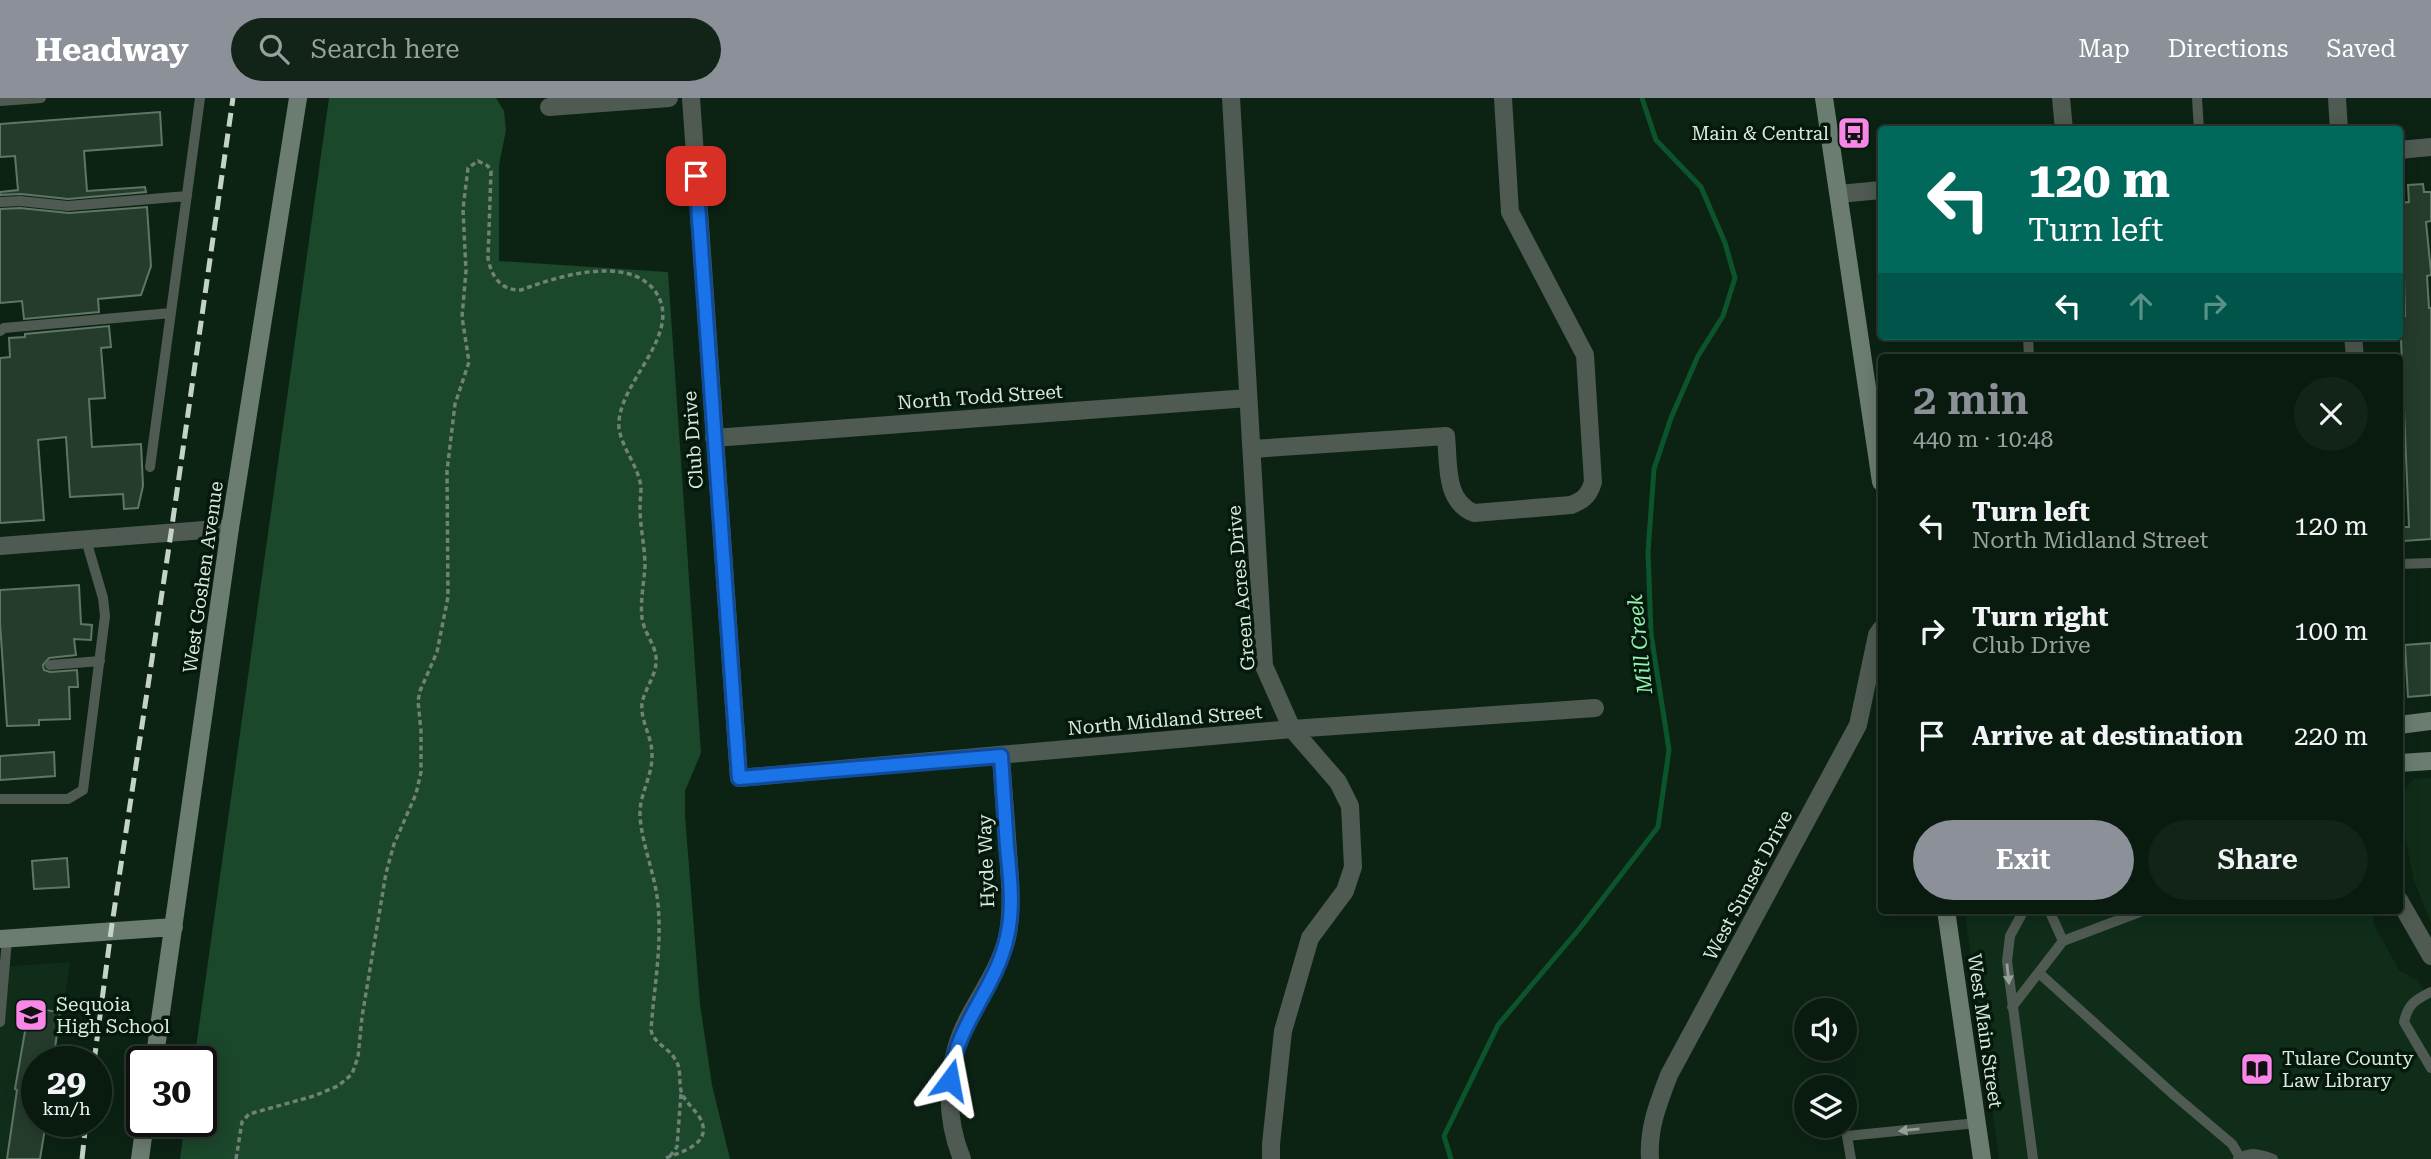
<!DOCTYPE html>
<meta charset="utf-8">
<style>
:root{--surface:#091a0f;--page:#122318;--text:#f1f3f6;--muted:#99a19e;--line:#29382f;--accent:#8c9099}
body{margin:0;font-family:"Roboto Serif",serif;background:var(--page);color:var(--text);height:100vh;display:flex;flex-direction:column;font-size:26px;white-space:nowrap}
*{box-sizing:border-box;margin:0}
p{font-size:23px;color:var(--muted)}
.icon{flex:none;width:38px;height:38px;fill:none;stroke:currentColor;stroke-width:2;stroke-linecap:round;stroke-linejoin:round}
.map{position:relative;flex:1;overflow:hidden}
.sheet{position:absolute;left:1878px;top:256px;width:525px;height:560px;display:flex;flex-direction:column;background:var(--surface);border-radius:7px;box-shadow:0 4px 18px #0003,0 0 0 2px var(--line)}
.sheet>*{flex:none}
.banner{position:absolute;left:1878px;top:28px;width:525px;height:214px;border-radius:7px;box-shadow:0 4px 18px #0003,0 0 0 2px var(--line);background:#00695c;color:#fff;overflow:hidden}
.tools{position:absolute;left:1794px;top:900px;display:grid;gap:14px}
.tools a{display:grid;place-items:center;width:63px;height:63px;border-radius:50%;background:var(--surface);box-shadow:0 4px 18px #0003,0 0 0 2px var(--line);font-size:35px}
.speed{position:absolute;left:21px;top:948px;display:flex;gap:14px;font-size:35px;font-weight:700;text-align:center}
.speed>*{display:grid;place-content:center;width:91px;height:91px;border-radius:50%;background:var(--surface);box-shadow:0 4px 18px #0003,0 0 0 2px var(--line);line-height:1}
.speed small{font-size:18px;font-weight:400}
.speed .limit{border:4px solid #111;border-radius:10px;background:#fff;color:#111}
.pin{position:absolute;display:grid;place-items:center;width:60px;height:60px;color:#fff;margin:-30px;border-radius:14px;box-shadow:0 4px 10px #0006}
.me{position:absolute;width:77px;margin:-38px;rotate:13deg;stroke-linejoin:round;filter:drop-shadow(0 0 5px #0008)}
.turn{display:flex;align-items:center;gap:24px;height:147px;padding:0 35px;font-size:32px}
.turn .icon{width:91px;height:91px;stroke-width:2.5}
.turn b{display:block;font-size:49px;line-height:60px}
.lanes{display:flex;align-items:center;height:66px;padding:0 35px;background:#0003;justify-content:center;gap:35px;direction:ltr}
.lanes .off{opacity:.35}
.round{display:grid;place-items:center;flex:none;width:74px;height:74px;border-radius:37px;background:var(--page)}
.summary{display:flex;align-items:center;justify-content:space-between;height:119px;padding:0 35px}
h1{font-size:42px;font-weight:600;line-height:52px;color:var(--accent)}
.button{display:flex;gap:14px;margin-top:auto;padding:14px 35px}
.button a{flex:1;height:80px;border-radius:42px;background:var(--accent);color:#fff;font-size:28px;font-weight:600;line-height:80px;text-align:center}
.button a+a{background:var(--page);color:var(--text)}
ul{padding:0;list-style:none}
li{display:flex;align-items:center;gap:21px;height:105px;padding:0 35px}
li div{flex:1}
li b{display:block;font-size:26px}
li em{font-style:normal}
header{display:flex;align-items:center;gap:42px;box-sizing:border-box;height:98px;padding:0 35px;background:var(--accent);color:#fff}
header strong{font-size:33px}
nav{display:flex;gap:38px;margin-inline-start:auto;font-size:24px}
.search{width:490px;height:63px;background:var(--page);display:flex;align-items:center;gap:18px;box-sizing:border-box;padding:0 24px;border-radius:38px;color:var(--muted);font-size:26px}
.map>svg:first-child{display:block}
</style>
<header>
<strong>Headway</strong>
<div class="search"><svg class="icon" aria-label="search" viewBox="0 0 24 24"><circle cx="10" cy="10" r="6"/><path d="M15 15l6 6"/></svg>Search here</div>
<nav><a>Map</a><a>Directions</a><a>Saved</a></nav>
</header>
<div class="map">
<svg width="2431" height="1061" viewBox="0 0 2431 1061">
<rect width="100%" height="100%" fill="#0c2314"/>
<path fill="#102d1a" d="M2431,680V824L2414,783L2405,740L2402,694L2414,681Z
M1968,812H2374L2373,825L2399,872L2418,883L2431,904V1061H1999L1966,824Z
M70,864L55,964H37V1024H47L41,1061H0V869Z"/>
<path fill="#1b472b" d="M329,0H496L504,13L506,32L499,67V163L668,174L701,655L685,693V718L700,906L712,987L730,1061H180L185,1024H201V964H194Z"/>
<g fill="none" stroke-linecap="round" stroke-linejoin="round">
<path stroke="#0c552c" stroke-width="5" d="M1451,1061L1444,1038L1498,927L1580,830L1658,729L1669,652L1651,536L1648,454L1654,371L1671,320L1698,258L1723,218L1735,180L1725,145L1701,89L1656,42L1642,0"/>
</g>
<path fill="#253c2c" stroke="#5e7765" stroke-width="2" d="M160,14L162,47L84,53L87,93L145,89L146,94L68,101L21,96L0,97V94L18,92L15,58L0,59V26Z
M2423,86L2424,94H2431V123L2426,124L2431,174V177L2427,178L2429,210H2431V441L2404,443L2402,429H2409L2400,218H2405L2404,180H2399V105L2409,104L2408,87Z
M147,109L151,168L141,197L98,201L99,214L24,221L22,203L0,205V111L20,110L69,115Z
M109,228L111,249L101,250L105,300L89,301L92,349L141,346L143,388L138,410L124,411L123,396L70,399L66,339L38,342L44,422L0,425V260L10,259L9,240L25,239V236Z
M79,487L81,526L92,527L91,542L74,541L76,557L49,560L43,567L44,572L50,574L77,572L78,589H69L70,621L39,622V627L7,628L0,525V492Z
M2431,545V597L2408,599L2405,547Z
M54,654L55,678L0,682V658Z
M67,760L69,789L34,791L32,763Z
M29,910L60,914L53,964H37V1024H46L40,1061H7L17,992L15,991Z"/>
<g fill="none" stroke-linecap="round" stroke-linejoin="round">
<path stroke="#708276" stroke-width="3.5" stroke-dasharray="5 3.5" stroke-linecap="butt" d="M670,1058L677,1049L681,995
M236,1061L242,1024L249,1016L314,998L338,988L352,976L358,959L362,919L386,775L394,746L416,696L421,674V633L418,603L420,593L437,554L448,499L447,373L455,306L469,264L462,219L466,173L463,111L468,70L478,63L488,68L491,73L488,160C491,178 501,193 521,192C556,179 627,156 655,193C686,236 615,286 619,330C622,351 638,367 641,389C641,396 640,403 640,410C640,429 645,449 645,468C644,485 640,503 642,520C644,536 658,549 656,565C655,579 645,591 642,605C640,622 652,639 652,656C653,678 639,696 640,718C642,747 655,776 658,806C662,850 654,889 651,932C654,946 668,949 675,961C683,972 677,987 683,998C688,1006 695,1012 700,1020C714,1046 681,1054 663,1061"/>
<path stroke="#4f5a52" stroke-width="10" d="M2197,0L2199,32
M0,3L41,0
M0,104L20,103L68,108L187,98
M0,233L4,230L171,215
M2028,238L2029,259
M150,369L200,0
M2399,466L2431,465
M50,567L100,563
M0,701H68L83,692L105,518L103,500L86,442
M2024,812L2010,838L2007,863L2033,1061
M2049,812L2063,843
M2039,875L2174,997L2232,1046L2241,1061
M2431,894C2415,902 2408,906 2404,924L2431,970
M2012,909L2063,843L2145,812
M0,924L7,841
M1851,1061L1847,1038L1977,1025
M2238,1061C2251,1054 2259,1055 2273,1061"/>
<path stroke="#4f5a52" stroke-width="18" d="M691,0L739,680L1292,631L1595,610
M1231,0L1264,568L1292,631L1338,684L1350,708L1353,769L1345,793L1310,840L1283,933L1271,1046V1061
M2061,0L2064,32
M2337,0L2339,32
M549,9L669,0
M2399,52L2431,49
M1839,96L1881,92
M2353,238L2355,259
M714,340L1248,300
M1252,351L1446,338C1449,366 1444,403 1474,415L1571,407C1584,402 1589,397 1593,384L1585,257L1510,114L1503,0
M0,448L230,430
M2399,802L2431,858
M962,1061C943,1015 946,960 970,917C984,891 1000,868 1007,840C1013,812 1010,782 1008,754C1006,722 1003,690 1001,658
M1650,1061C1648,1030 1658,1006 1669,977L1858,627L1877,537L1881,531"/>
<path stroke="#6b7c70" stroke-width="18" d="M1824,0L1881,384
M2399,627L2431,623
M2399,665L2431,663
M1946,812L1982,1061
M0,841L174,829
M154,964L230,430L298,0
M140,1061L145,1024"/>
<path stroke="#c4d2c8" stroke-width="5" stroke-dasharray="14 7" stroke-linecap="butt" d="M94,964L111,833L171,435L233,0
M82,1061L86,1024"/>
</g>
<defs><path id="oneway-solid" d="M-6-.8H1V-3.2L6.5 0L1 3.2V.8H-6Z" transform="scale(1.75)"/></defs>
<g fill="#95a198">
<use href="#oneway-solid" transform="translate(2008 876) rotate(84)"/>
<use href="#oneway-solid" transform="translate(1909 1032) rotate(174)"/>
</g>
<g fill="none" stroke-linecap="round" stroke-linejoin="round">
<defs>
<path id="route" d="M696,78L739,680L1001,658C1003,689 1005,719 1007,749C1010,778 1014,810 1007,839C996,891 955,927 950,982"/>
</defs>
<use href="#route" stroke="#114b97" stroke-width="18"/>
<use href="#route" stroke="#1a73e8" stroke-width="12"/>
</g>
<defs>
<symbol id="bus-square" viewBox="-11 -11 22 22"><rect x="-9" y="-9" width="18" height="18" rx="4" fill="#f987e8" stroke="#04190b"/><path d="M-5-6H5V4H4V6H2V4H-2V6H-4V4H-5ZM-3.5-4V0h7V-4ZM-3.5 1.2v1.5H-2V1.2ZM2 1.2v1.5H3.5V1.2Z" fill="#111"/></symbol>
<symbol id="school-square" viewBox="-11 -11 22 22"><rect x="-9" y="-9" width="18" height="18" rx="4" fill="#f987e8" stroke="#04190b"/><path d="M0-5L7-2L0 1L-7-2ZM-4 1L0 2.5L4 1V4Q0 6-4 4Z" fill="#111"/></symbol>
<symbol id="library-square" viewBox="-11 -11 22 22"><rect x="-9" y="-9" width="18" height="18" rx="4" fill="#f987e8" stroke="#04190b"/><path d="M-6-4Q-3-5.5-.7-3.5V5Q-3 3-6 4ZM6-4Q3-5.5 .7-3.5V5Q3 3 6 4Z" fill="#111"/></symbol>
</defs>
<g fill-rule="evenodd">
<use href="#bus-square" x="1835" y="16" width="38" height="38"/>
<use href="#school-square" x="12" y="898" width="38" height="38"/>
<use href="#library-square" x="2238" y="952" width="38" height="38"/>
</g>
<g text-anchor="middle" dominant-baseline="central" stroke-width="7" stroke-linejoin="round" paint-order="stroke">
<g font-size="19" fill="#dbe8de" stroke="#04190b" text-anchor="start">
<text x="1829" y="35" text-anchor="end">Main &amp; Central</text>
<text x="56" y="906">Sequoia<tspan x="56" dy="22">High School</tspan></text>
<text x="2282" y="960">Tulare County<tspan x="2282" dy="22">Law Library</tspan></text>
</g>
<g font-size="19" fill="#dbe8de" stroke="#04190b">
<text transform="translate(980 299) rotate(-4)">North Todd Street</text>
<text transform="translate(693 342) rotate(-94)">Club Drive</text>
<text transform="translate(203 479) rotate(-82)">West Goshen Avenue</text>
<text transform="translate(1241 490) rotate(-95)">Green Acres Drive</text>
<text transform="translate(1165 622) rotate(-5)">North Midland Street</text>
<text transform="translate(986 763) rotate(-92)">Hyde Way</text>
<text transform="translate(1748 787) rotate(-62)">West Sunset Drive</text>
<text transform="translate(1985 933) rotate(82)">West Main Street</text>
</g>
<g font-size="21" font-style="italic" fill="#95f2b2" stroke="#04190b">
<text transform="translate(1640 546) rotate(-96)">Mill Creek</text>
</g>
</g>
</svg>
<div class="tools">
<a><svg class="icon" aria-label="sound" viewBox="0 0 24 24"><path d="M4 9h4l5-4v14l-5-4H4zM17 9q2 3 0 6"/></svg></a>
<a><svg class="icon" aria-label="layers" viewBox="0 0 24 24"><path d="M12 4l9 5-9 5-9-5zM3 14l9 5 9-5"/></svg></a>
</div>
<div class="speed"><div>29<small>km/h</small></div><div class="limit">30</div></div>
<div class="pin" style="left:696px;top:78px;background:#d93025"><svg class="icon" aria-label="arrive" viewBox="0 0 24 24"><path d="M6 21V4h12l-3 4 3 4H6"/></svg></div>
<svg class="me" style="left:950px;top:982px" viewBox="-20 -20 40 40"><path d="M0-17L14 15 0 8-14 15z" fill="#1a73e8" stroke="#fff" stroke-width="4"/></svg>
<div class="banner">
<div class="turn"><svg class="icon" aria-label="left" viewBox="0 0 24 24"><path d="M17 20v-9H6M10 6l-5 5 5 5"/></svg><div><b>120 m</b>Turn left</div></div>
<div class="lanes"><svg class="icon" aria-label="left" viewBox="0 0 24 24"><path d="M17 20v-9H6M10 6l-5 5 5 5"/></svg><svg class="icon off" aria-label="ahead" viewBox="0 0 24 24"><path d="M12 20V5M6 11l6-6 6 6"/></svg><svg class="icon off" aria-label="right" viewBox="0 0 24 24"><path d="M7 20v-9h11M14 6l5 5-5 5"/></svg></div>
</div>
<section class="sheet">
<div class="summary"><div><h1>2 min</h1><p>440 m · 10:48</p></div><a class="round"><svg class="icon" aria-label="close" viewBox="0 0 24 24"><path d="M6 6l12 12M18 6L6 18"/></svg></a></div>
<ul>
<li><svg class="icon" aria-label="left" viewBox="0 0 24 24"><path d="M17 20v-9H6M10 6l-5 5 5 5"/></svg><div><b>Turn left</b><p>North Midland Street</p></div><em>120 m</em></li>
<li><svg class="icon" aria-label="right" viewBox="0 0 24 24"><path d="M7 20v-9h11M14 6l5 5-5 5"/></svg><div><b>Turn right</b><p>Club Drive</p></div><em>100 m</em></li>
<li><svg class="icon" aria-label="arrive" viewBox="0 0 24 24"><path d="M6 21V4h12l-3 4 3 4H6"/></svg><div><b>Arrive at destination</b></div><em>220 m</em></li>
</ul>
<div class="button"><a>Exit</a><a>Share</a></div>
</section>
</div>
